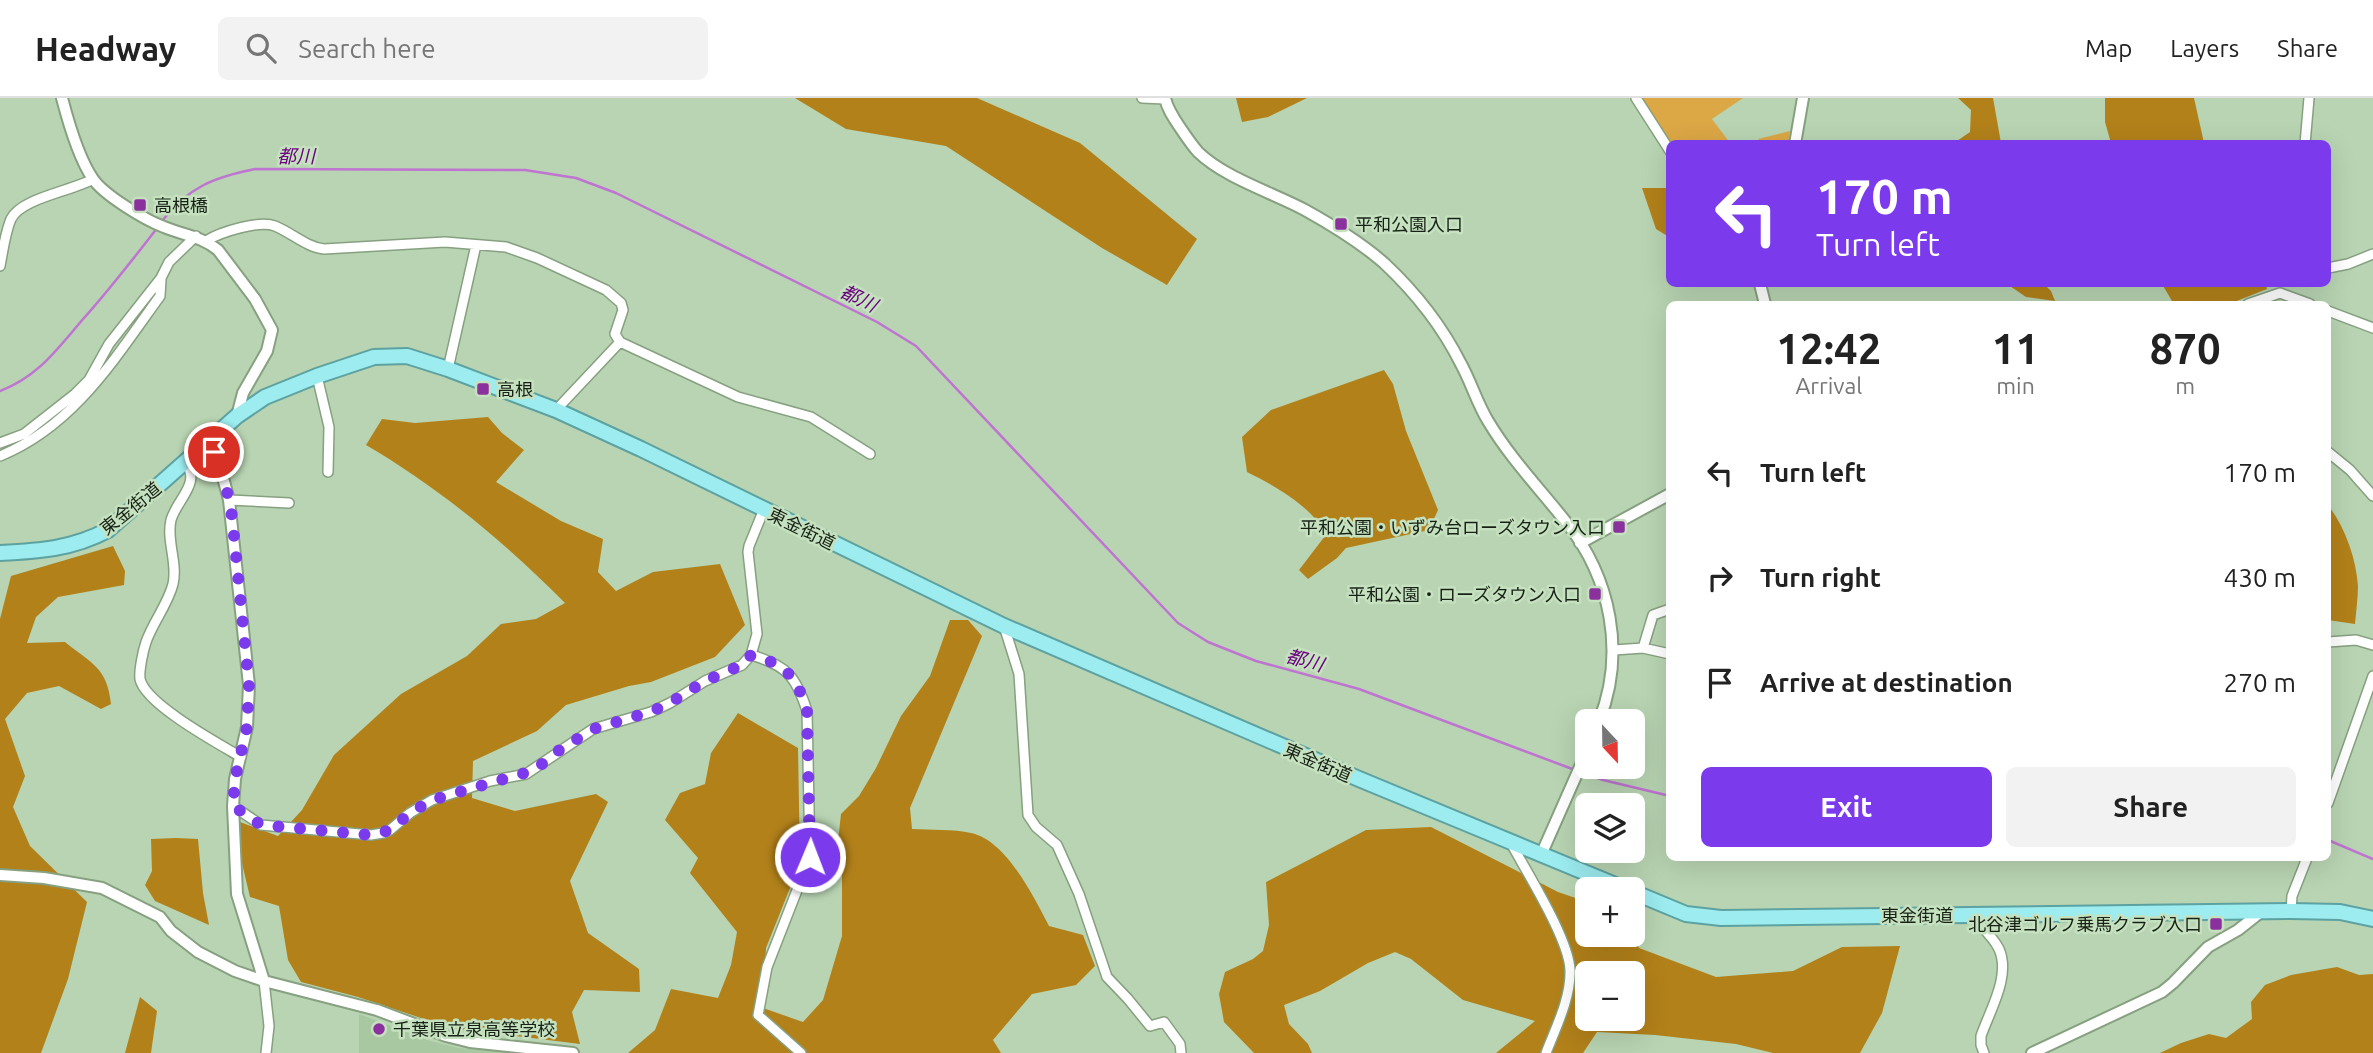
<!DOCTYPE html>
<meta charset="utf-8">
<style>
:root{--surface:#fff;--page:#f2f2f2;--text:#222;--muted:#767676;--line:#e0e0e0;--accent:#7c3aed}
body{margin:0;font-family:Ubuntu,"Noto Sans JP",sans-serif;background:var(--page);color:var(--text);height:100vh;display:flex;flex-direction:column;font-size:26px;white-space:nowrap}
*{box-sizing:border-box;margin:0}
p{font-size:23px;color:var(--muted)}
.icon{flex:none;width:38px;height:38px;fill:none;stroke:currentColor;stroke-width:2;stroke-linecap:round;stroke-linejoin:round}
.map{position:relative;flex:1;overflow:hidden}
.panel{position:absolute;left:1666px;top:203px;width:665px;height:560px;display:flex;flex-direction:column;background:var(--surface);border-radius:10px;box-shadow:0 7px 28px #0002}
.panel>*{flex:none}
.banner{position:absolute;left:1666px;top:42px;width:665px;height:147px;border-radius:10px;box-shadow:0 7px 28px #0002;background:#7c3aed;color:#fff;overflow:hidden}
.needle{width:46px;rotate:158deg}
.tools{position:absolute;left:1575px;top:611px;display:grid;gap:14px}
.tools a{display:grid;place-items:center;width:70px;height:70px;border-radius:10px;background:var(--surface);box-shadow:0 7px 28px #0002;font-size:35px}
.pin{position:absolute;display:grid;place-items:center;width:60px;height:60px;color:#fff;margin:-30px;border:4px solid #fff;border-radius:50%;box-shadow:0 2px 7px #0007}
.me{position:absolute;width:77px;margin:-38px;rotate:1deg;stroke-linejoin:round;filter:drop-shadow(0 0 5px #0008)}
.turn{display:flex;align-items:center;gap:24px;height:147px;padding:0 35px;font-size:32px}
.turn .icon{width:91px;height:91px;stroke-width:2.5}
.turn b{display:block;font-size:49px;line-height:60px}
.eta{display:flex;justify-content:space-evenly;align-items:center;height:119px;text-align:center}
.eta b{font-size:42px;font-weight:700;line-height:49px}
.action{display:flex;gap:14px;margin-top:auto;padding:14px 35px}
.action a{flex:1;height:80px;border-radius:10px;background:var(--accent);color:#fff;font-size:28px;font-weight:700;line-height:80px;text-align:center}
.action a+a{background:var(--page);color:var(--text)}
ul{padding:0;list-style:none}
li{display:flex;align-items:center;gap:21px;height:105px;padding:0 35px}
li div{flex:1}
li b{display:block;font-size:26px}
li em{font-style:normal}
header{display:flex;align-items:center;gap:42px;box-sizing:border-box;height:98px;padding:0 35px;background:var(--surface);border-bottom:2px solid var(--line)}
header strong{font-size:33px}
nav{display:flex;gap:38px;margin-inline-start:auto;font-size:24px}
.search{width:490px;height:63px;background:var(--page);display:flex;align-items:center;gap:18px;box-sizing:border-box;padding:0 24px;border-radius:10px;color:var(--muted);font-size:26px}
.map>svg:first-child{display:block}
</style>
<header>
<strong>Headway</strong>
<div class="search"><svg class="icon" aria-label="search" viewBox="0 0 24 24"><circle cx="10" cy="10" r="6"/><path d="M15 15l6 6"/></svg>Search here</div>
<nav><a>Map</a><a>Layers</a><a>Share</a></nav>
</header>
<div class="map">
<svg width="2373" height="955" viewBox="0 0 2373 955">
<rect width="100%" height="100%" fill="#b8d4b2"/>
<path fill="#a8c8a1" d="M359,916L427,942L459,950L522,955H359Z"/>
<path fill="#dca745" d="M1640,0H1743L1712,21L1730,45L1670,46Z
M1790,33L1788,45H1762L1758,41Z"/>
<path fill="#b2811a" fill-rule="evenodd" d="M795,0H977L1080,45L1197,141L1167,187L1102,150L946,48L846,31Z
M1236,0H1307L1268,19L1242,24Z
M1958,0H1993L2001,45H1954L1970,34L1971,12Z
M2105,0H2194L2204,45H2111L2105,24Z
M1642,90H1669V139L1656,131Z
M2007,186H2044L2051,193L2055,203L2026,199Z
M2162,186H2266L2267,191L2229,206H2178L2172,203Z
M1384,272L1393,286L1406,333L1438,412L1429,432L1346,450L1337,460L1308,481L1299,472L1325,438C1316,410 1273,387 1247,374L1242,339L1271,312Z
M488,319L502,335L524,352L496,384L561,423L603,441L598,474L616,493L653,474L720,466L745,527L715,559L651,584L629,588L566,607L537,633L473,663L472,700L515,713L596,696L608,704L570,783L588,835L639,871L640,894L584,892L572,914L580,946L451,930L358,899L301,884L288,862L279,808L250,799L235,736L240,724L278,738L302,712L334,657L401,596L467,558L501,526L536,521L565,505C506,445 438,389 366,347L382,321L415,325Z
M2328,407C2345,429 2356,460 2358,488C2358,500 2356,514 2355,526L2328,522Z
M113,448L125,473L124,487L58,499L36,519L27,545L65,544C92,566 107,569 111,606L101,611L59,588L27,595L5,621L25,678L13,709L30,748L87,804L68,881L41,955H0V521L11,478Z
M950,522H968L982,538L910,710L912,731C931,732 953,731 971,735C1006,742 1034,799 1049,828L1083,837L1095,868L1076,887L1032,896L993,942L1001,955H628L655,932L671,891L718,900L731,867L737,834L690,775L698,760L665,722L680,695L705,686L711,655L738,615L798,650L800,765L766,850L763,910L803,924L823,902L842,838V779L838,743L841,716L859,698L876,670L901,618L930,578Z
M1431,729L1558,794L1587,804V836H1633V832L1639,850L1716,879L1793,873L1842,849L1900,848L1882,915L1860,955H1773L1736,946L1655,937L1597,934L1583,955H1496L1535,923L1463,902L1411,861L1395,854L1368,865L1320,893L1284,907L1289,926L1308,946L1312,955H1254L1224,924L1219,896L1225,874L1253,861L1263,853L1269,827L1266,784L1366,732ZM1587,875H1633V920H1587Z
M176,740L198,741L203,795L209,827L155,803L145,787L152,773L151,741Z
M2337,869L2359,877L2373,876V955H2160L2181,945L2209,936L2226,940L2252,921L2251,904L2265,887L2291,877Z
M140,899L157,913L151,955H125Z"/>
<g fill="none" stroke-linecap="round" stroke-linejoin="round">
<path stroke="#bf74d1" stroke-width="2.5" d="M162,123C188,89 215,79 255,71L525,72L576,80L616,95L877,224L916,248L1178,525L1208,544L1256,563L1359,591L1575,672
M0,293C39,278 57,251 84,220C110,191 134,160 158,129
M1581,674L1603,682L1670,698
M2328,742L2373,761"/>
<defs>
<path id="minor" d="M1142,0L1165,1
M1636,0L1670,53
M2305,46L2309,0
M206,143C220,134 259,122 275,128C292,135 306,149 324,151L445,144L506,149L537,160L606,192L621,205L623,212L615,236L620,244L738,299L811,319L870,356
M0,168C3,153 5,135 11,121C21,100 72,93 93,81
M2328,170L2348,166L2373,156
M2248,206L2280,195L2310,206
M2328,213L2373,230
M448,271L476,147
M317,278L329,329L328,374
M556,312L620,244
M0,345L24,336L75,296L89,282L109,246L161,180L169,164L196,138
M2328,354L2350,372L2373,398
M0,358C74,328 115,260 160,198L161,181
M185,364C202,385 177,401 171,422C166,442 178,465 173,486C168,506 153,524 146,544C143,553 139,572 140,581C145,606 219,646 241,659
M229,402L289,405
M1004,528L1019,576L1028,717L1036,729L1057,747L1079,796L1107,879L1128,901L1150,928L1164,924L1180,946L1181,955
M2328,544L2356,542L2373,547
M1643,550L1653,517L1670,511
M1614,552L1643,550L1670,556
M751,557C786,567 796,578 807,613L810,759L767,869L758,917L801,955
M2328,705L2373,578
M233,708L261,727L371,737L383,735L390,732L410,715L432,702L490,683L526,676L593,631L651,614L670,605L705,583L742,567L751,557L757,536L748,454L749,448L764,411
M1511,745C1527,775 1569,841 1570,872C1571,900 1556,929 1546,955
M2291,813L2292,798L2307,760
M1970,816C1979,827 1993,838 1999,851C2011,878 1990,912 1981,938V947L1984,955
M264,883L269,928L266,955"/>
<path id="tertiary" d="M62,0C68,23 79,61 93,81C104,97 145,122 164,129C183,137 201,138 218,152L255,201L272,232L267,253L243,295L237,318
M1165,0C1167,10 1173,19 1179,28C1185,37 1191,46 1198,54C1225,80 1271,94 1305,112C1332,127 1360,144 1384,165C1415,194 1442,228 1461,266C1471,284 1477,305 1488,323C1510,360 1539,390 1566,424C1611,480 1626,555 1599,623
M1795,46L1803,0
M1760,186L1765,206
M209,343L218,361L229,402L249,587L247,629L235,681L233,708L237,796L264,883
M1580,445L1670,396
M1541,757L1587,653
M0,777L44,780L102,790L160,819L171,833L198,854L235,873L264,883L377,912L446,938L470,944L573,955
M2032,955L2162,894L2173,885L2208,849L2238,832L2262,813"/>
<path id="trunk" d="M0,455C40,453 72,451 108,432L237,318L265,299L317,278L374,259L407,258L448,271L556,312L641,351L1004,528L1359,681L1625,791
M1633,794L1686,816L1721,820L2291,813L2340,814L2373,821"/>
</defs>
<use href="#minor" stroke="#86a080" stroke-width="12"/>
<use href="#tertiary" stroke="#86a080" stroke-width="14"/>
<use href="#trunk" stroke="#5da2a1" stroke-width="18"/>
<use href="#minor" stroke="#fff" stroke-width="9"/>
<use href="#tertiary" stroke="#fff" stroke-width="10"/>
<use href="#trunk" stroke="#9cecf0" stroke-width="14"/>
</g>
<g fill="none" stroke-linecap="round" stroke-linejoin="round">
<path stroke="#7c3aed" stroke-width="12" stroke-dasharray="0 21.6" d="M214,354L225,384L232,418L249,587L247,629L235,681L233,708L261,727L371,737L390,732L410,715L432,702L535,672L555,655L593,631L650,614L670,605L705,583L742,567L751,557C787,567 796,578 807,613L810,759"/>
</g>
<g fill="#8a319d" stroke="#c5e1bf" stroke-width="2.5">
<rect x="133" y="100" width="14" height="14" rx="3.5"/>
<rect x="1334" y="119" width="14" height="14" rx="3.5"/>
<rect x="476" y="284" width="14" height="14" rx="3.5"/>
<rect x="1612" y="422" width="14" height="14" rx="3.5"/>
<rect x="1588" y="489" width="14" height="14" rx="3.5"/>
<rect x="2209" y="819" width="14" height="14" rx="3.5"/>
<circle cx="379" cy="931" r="7"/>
</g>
<g text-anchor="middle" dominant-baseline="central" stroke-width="5" stroke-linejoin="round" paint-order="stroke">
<g font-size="18" fill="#172115" stroke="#c5e1bf" text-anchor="start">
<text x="154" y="107">高根橋</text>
<text x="1355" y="126">平和公園入口</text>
<text x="497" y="291">高根</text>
<text x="1605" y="429" text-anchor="end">平和公園・いずみ台ローズタウン入口</text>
<text x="1581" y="496" text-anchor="end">平和公園・ローズタウン入口</text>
<text x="2202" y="826" text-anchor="end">北谷津ゴルフ乗馬クラブ入口</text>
<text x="393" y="931">千葉県立泉高等学校</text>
</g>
<g font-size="18" fill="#172115" stroke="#c5e1bf">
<text transform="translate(130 410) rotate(-39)">東金街道</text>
<text transform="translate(802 430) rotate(26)">東金街道</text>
<text transform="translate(1318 664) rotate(23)">東金街道</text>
<text x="1917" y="817">東金街道</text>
</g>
<g font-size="19" font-style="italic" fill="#6d0481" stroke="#c5e1bf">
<text x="296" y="58">都川</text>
<text transform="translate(859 200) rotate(26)">都川</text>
<text transform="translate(1305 562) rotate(15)">都川</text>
</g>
</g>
</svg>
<div class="tools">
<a><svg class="needle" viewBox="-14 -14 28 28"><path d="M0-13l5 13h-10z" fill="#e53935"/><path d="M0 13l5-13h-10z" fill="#767676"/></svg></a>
<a><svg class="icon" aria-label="layers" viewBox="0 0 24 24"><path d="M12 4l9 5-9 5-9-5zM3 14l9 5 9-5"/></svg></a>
<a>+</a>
<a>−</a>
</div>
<div class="pin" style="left:214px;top:354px;background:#d93025"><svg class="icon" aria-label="arrive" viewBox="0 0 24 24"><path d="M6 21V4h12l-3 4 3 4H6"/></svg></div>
<svg class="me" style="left:810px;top:759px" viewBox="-20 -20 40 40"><circle r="17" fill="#7c3aed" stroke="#fff" stroke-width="3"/><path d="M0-11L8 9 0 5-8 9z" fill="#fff"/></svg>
<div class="banner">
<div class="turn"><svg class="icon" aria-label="left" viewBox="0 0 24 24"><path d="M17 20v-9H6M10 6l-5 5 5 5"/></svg><div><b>170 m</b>Turn left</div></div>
</div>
<section class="panel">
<div class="eta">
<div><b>12:42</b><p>Arrival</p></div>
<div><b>11</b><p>min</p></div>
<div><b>870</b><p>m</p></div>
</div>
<ul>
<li><svg class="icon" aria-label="left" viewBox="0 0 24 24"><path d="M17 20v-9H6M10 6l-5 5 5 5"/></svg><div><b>Turn left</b></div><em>170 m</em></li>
<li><svg class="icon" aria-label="right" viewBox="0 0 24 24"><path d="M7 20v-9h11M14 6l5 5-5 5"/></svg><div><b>Turn right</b></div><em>430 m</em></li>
<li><svg class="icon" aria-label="arrive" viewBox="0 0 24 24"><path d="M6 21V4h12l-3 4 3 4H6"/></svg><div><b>Arrive at destination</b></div><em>270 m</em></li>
</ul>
<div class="action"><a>Exit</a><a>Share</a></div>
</section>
</div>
